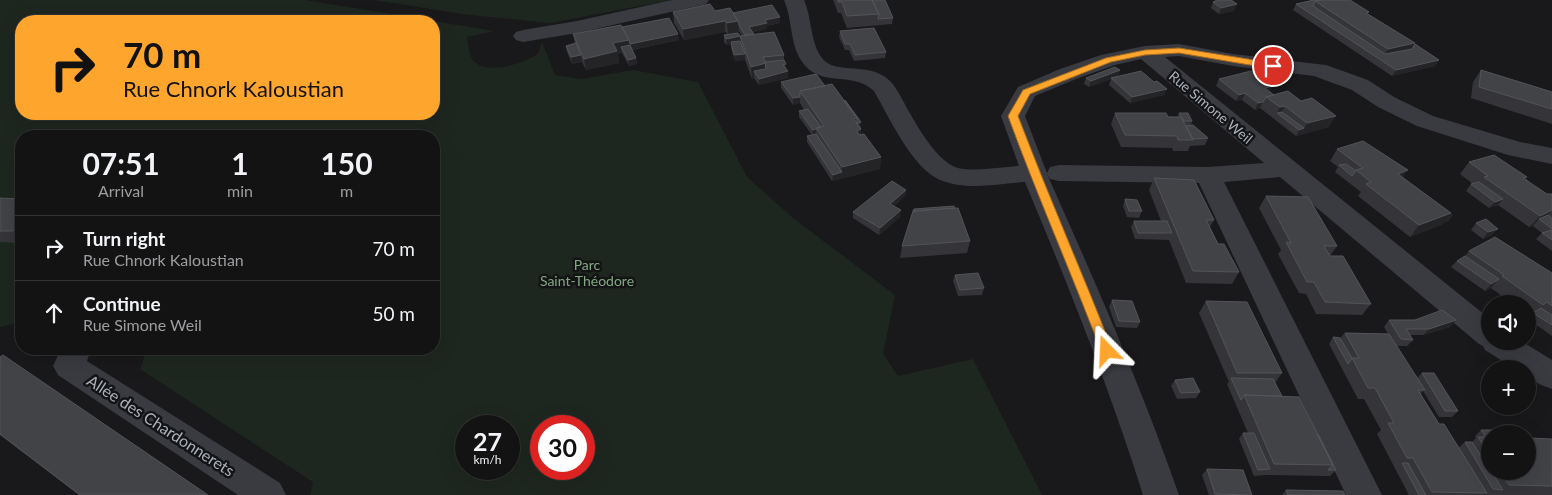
<!DOCTYPE html>
<meta charset="utf-8">
<style>
:root{--surface:#131314;--page:#1c1c1d;--text:#f1f3f6;--muted:#9d9ea0;--line:#323234}
body{margin:0;font-family:Lato,sans-serif;background:var(--page);color:var(--text);height:100vh;display:flex;flex-direction:column;font-size:19px;white-space:nowrap}
*{box-sizing:border-box;margin:0}
p{font-size:16px;color:var(--muted)}
.icon{flex:none;width:28px;height:28px;fill:none;stroke:currentColor;stroke-width:2;stroke-linecap:round;stroke-linejoin:round}
.map{position:relative;flex:1;overflow:hidden}
.sheet{position:absolute;left:15px;top:130px;width:425px;height:225px;display:flex;flex-direction:column;background:var(--surface);border-radius:20px;box-shadow:0 5px 20px #0002,0 0 0 1px var(--line)}
.sheet>*{flex:none}
.top-card{position:absolute;left:15px;top:15px;width:425px;height:105px;border-radius:20px;box-shadow:0 5px 20px #0002,0 0 0 1px var(--line);background:#fea52e;color:#111;overflow:hidden}
.fabs{position:absolute;left:1481px;top:295px;display:grid;gap:10px}
.fabs a{display:grid;place-items:center;width:55px;height:55px;border-radius:50%;background:var(--surface);box-shadow:0 5px 20px #0002,0 0 0 1px var(--line);font-size:25px}
.speed{position:absolute;left:455px;top:415px;display:flex;gap:10px;font-size:25px;font-weight:700;text-align:center}
.speed>*{display:grid;place-content:center;width:65px;height:65px;border-radius:50%;background:var(--surface);box-shadow:0 5px 20px #0002,0 0 0 1px var(--line);line-height:1}
.speed small{font-size:12px;font-weight:400}
.speed .limit{border:8px solid #d22;background:#fff;color:#111}
.pin{position:absolute;display:grid;place-items:center;width:42px;height:42px;color:#fff;margin:-21px;border:2px solid #fff;border-radius:50%;box-shadow:0 1px 5px #0007}
.me{position:absolute;width:55px;margin:-28px;rotate:339deg;stroke-linejoin:round;filter:drop-shadow(0 0 4px #0008)}
.turn{display:flex;align-items:center;gap:18px;height:105px;padding:0 25px;font-size:22px}
.turn .icon{width:65px;height:65px;stroke-width:2.5}
.turn b{display:block;font-size:35px;line-height:42px}
.eta{display:flex;justify-content:space-evenly;align-items:center;height:85px;text-align:center}
.eta b{font-size:30px;font-weight:700;line-height:35px}
ul{padding:0;list-style:none}
li{display:flex;align-items:center;gap:15px;height:65px;padding:0 25px;border-top:1px solid var(--line)}
li div{flex:1}
li b{display:block;font-size:19px}
li em{font-style:normal}
.map>svg:first-child{display:block}
</style>
<div class="map">
<svg width="1552" height="495" viewBox="0 0 1552 495">
<rect width="100%" height="100%" fill="#19191b"/>
<path fill="#1e271f" fill-rule="evenodd" d="M0,0H305L494,31L467,37C468,43 469,54 472,59C485,77 524,63 538,54L542,42L555,75L581,79L633,70L698,82L747,177L793,218L895,295L883,354L898,376L973,359L1042,495H310L313,482L140,369L147,349H434V136H21V322L0,327ZM21,21H434V114H21ZM466,426H509V469H466ZM541,426H584V469H541Z
M374,0H671L550,23L462,14Z"/>
<g fill="none" stroke-linecap="round" stroke-linejoin="round">
<path fill="#393b41" fill-rule="evenodd" d="M672,0H709L706,4L577,33L523,42L516,40L513,36L516,32L523,30L577,21Z
M784,0H804C812,18 810,42 822,58C835,76 871,60 891,82C899,91 904,104 911,115C920,131 939,163 958,168C977,172 1000,167 1019,166L1001,116L1018,87L1060,69L1101,55L1145,46L1179,44L1233,54L1326,65L1368,80L1394,97L1433,116L1520,142L1552,148V164L1508,155L1417,126L1378,107L1352,90L1314,76L1233,66L1179,56L1165,57L1490,319V341H1521L1552,360V389L1541,385L1528,377V369H1515L1485,350L1483,346L1479,344L1280,177L1224,182L1382,495H1346L1199,183L1059,181L1050,179L1047,174C1094,279 1141,386 1179,495H1143C1110,389 1068,285 1025,182C998,184 967,191 940,180C912,168 889,117 874,91C851,69 818,91 799,57C790,40 792,18 784,0ZM1141,59L1264,163L1208,167L1059,165L1050,167L1047,173L1025,116L1035,96L1076,79L1115,65Z
M61,349H91L87,361L280,483L286,495H238L58,375L53,366Z"/>
</g>
<path fill="#353539" d="M833,0H885L893,18L892,24L847,28L841,13H838Z
M1214,0H1231L1237,4L1234,11L1219,14L1211,8L1213,2L1215,1Z
M1314,0L1368,14L1439,60L1435,66L1392,76L1293,10L1296,4Z
M715,11L780,17V23L767,26V29L753,32L754,35L784,55V60L786,69L788,71V78L759,85L754,78L752,79L745,60L735,61L731,48V44L727,45L724,42V35L742,36L739,31L728,34L725,32L684,40L674,23L673,12Z
M622,27L679,40L632,50L636,58L637,64L629,66L622,53L618,54L619,63L586,70L582,62L572,64L567,52L566,46L575,44L573,34Z
M840,31L886,52L885,58L854,61L849,50H845L839,37Z
M1120,70L1118,76L1154,82L1167,89L1164,95L1130,103L1109,85L1111,79L1089,87L1084,84L1086,78Z
M1481,70L1552,92V124L1471,98L1473,82Z
M1219,79L1272,86L1269,91L1274,95L1329,127L1296,136L1260,108L1255,110L1242,100L1236,101L1216,86Z
M781,82L825,86L844,101L861,122V134L881,157L880,169L832,181L807,142V136L812,135L799,117V111L804,110L800,103L793,105L781,88Z
M1115,113L1177,117L1179,113L1192,121L1191,125L1208,138L1205,145L1190,146L1188,151H1173L1172,148L1121,147L1111,124Z
M1337,149L1403,178L1453,215L1448,221L1443,223L1441,225L1410,237L1358,196L1361,192L1335,172L1338,167L1330,161Z
M1469,162L1527,177L1525,178L1529,181L1528,182L1547,194H1552V251L1536,239L1542,233L1533,226L1529,227L1498,205L1489,208L1466,191L1471,184H1473L1460,174Z
M1154,178L1214,220L1210,227L1218,244L1239,272L1232,284L1186,283L1169,240L1135,239L1131,227L1134,221H1161L1149,190Z
M906,190L905,196L894,206L900,217L879,235L853,218V212Z
M1266,196L1337,246L1330,256L1371,304L1362,315L1316,314L1306,294L1299,293L1278,254L1281,250L1259,208Z
M0,198L21,199V243L0,242Z
M1125,199L1142,211L1139,218L1127,217L1123,206Z
M1476,223L1492,235L1483,239L1471,230Z
M970,241L967,253L900,258L902,246Z
M1469,251L1552,273V336L1528,319L1530,316L1528,314V304H1513L1491,288L1485,291L1451,267L1457,261L1465,256Z
M955,275L984,288L982,295L958,296L953,281Z
M1112,300L1140,322L1137,328L1116,327L1109,307Z
M1206,301L1282,373L1275,383L1282,396L1336,470L1330,476H1323L1265,475L1254,476L1239,439L1243,433H1248L1227,384L1229,382L1199,313Z
M1389,320H1456L1450,327L1423,335H1410L1413,340L1407,346H1397L1417,378L1422,373L1458,411L1452,417H1439L1423,391L1420,394L1439,424L1458,448L1465,442H1472L1476,438L1475,436L1481,430L1490,434V471H1528L1552,439V495H1486L1485,494L1484,495H1409L1377,434L1381,430L1364,399H1358L1329,344L1333,337L1340,338L1345,333L1388,334L1384,327Z
M0,357L208,495H79L0,435Z
M1175,380L1200,392L1196,398L1177,399L1171,386Z
M1207,469L1252,495H1209L1202,475Z
M1286,490L1345,495H1282Z"/>
<path fill="#242427" d="M1237,4L1234,11L1219,14L1221,8Z
M780,17V23L767,26V29L749,33V27L765,20Z
M725,21V32L684,40L683,29Z
M738,21L739,32L728,34L727,23Z
M678,34L679,40L630,50L621,47L622,53L618,54L619,63L586,70L584,59L613,43L629,40Z
M740,36L741,42H731V44L727,45L726,39Z
M1415,43L1408,55L1381,60L1388,49Z
M745,54V60L735,61L734,55Z
M581,55L582,62L572,64L571,57Z
M636,58L637,64L629,66L628,60Z
M1439,60L1435,66L1392,76L1396,70Z
M766,63V75L754,71V78L752,79L751,67Z
M1120,70L1118,76L1089,87L1091,81Z
M788,71V78L759,85V79Z
M1272,86L1268,92L1265,88Z
M1167,89L1164,95L1130,103L1132,97Z
M1245,93L1242,100L1236,101L1239,95Z
M800,97V103L793,105V98Z
M1263,102L1260,108L1255,110L1258,103Z
M1285,106L1280,115L1277,113L1274,119L1280,107Z
M1336,116L1329,127L1301,135L1307,123Z
M857,118L861,122V129L854,119Z
M1304,128L1301,135L1296,136L1299,130Z
M816,129V135L812,136L813,130Z
M861,129L860,140L857,131Z
M881,157L880,169L841,179L842,167Z
M1408,170L1399,182L1398,174Z
M842,172L841,179L832,181L833,175Z
M906,190L905,196L889,210L890,204Z
M1503,199L1498,205L1489,208L1495,202Z
M901,210L900,217L879,235L880,228Z
M1552,210L1542,222L1539,219L1533,226L1529,227L1540,216Z
M1451,213L1453,215L1448,221L1443,223L1441,225L1410,237L1419,225Z
M21,223V241L13,231Z
M1498,229L1492,235L1483,239L1488,232Z
M1497,281L1491,288L1485,291L1491,284Z
M1456,320L1450,327L1423,335L1429,329Z"/>
<path fill="#414347" stroke="#525459" d="M838,0H872L879,14L847,16L842,2H838Z
M872,0H885L893,18L878,19L879,14Z
M1220,0H1231L1237,4L1221,8L1213,2Z
M1314,0H1321L1315,1L1313,6L1385,54L1412,49L1415,44L1439,60L1396,70L1296,4Z
M1321,0H1350L1369,12L1366,13L1415,43L1388,49L1315,1Z
M710,4L715,11L730,8L738,21L727,23L725,21L683,29L673,12Z
M772,5L780,17L765,20L767,23L749,27L754,34L745,35L739,25L738,21L733,13Z
M669,18L678,34L630,44L629,40L622,27Z
M621,25L629,40L613,43L617,51L584,59L573,34Z
M874,28L886,52L855,55L850,44H845L840,31Z
M774,32L784,55L763,57L766,63L751,67L740,36Z
M738,33L740,36L726,39L724,35Z
M740,41L745,54L734,55L731,42Z
M576,43L581,55L571,57L566,46Z
M630,45L636,58L628,60L621,47Z
M784,60L786,64L783,65L788,71L759,79L754,71L766,69L765,62Z
M1115,67L1120,70L1091,81L1086,78Z
M1481,70L1552,92V109L1479,87Z
M1141,71L1154,82L1157,81L1167,89L1132,97L1111,78Z
M1251,71L1272,86L1265,88L1274,95L1266,97L1263,102L1258,103L1245,93L1239,95L1219,79Z
M816,74L825,86L800,91V97L793,98L781,82Z
M832,84L857,118L854,119L861,129L857,131L859,135L864,134L881,157L842,167L816,128L824,126L800,91Z
M1288,91L1301,101L1312,98L1336,116L1307,123L1285,106L1280,107L1266,97Z
M845,100L861,122L857,124V118L844,101Z
M808,109L821,127L813,130L799,111Z
M1282,112L1304,128L1299,130L1277,113Z
M1115,113H1166L1168,117H1181L1193,140H1178L1177,136L1125,135Z
M1179,113H1188L1192,121H1184Z
M1193,125L1208,138L1193,139L1186,126Z
M816,134L842,172L833,175L807,136Z
M1363,141L1408,170L1398,174L1451,213L1419,225L1366,184L1371,182L1356,170L1363,168L1337,149Z
M1494,155L1527,177L1523,178L1547,194H1552V210L1540,216L1484,177L1488,176L1469,162Z
M1346,164L1356,171L1352,176L1339,165Z
M1154,178L1194,180L1214,220H1206L1218,244H1224L1239,272L1193,271Z
M892,181L906,190L890,204L901,210L880,228L853,212Z
M1479,182L1503,199L1495,202L1471,184Z
M1266,196L1308,197L1337,246H1324L1330,256H1343L1371,304L1325,302L1314,282H1307L1286,242L1291,243Z
M0,198L21,199V223L13,231H0Z
M1125,199L1137,200L1142,211H1129Z
M954,206L955,208L913,211L914,209Z
M958,208L970,241L902,246L913,211Z
M1548,215L1552,218V229L1539,219Z
M1486,219L1498,229L1488,232L1476,223Z
M1134,221H1167L1172,233H1138Z
M1552,230V240L1542,233Z
M1495,237L1552,273V306L1547,302L1543,305L1502,276L1504,275L1469,251Z
M1465,256L1499,279L1491,284L1457,261Z
M978,273L984,288L960,290L955,275Z
M1112,300L1132,301L1140,322L1119,321Z
M1206,301L1247,302L1282,373H1237Z
M1541,308L1552,315V325L1533,313Z
M1442,310L1456,320L1429,329H1406L1413,340L1401,339L1389,320H1415Z
M1345,333L1389,334L1425,390H1418L1439,424H1444L1487,493L1432,492L1413,458H1407L1388,423H1394L1375,388H1368L1352,358H1359Z
M1333,337L1340,338L1352,358L1348,364Z
M3,355L208,495H80L0,434V357Z
M1422,373H1434L1458,411H1445Z
M1193,378L1200,392L1181,393L1175,380Z
M1231,378L1273,379L1282,396L1244,395L1241,400Z
M1244,395L1299,397L1333,465L1274,464Z
M1481,430H1513L1515,434H1490V437H1486Z
M1243,433H1254L1270,469L1258,470Z
M1317,434H1318L1336,470H1328L1333,465Z
M1478,437H1490V456Z
M1528,438L1552,439V486L1509,485L1500,471H1528Z
M1465,442H1472L1490,470V471H1491L1503,490L1493,489Z
M1402,463H1408L1426,495H1419Z
M1207,469L1243,470L1252,495L1215,494Z
M1286,490L1343,491L1345,495H1288Z"/>
<path fill="#fea52e" stroke="#a56b1e" d="M1179,48L1273,63L1278,66L1273,69L1179,53L1145,55L1111,62L1030,94L1018,116C1048,195 1082,272 1113,351L1112,355H1103L1101,351C1071,272 1037,195 1008,116L1023,90L1106,58L1145,50Z"/>
<g text-anchor="middle" dominant-baseline="central" stroke-width="5" stroke-linejoin="round" paint-order="stroke">
<g font-size="14" fill="#aab1bc" stroke="#141416">
<text transform="translate(1211 107) rotate(40)">Rue Simone Weil</text>
</g>
<g font-size="14" fill="#81a880" stroke="#141416">
<text x="587" y="264">Parc<tspan x="587" dy="16">Saint-Théodore</tspan></text>
</g>
<g font-size="16" fill="#aab1bc" stroke="#141416">
<text transform="translate(161 425) rotate(33)">Allée des Chardonnerets</text>
</g>
</g>
</svg>
<div class="fabs">
<a><svg class="icon" aria-label="sound" viewBox="0 0 24 24"><path d="M4 9h4l5-4v14l-5-4H4zM17 9q2 3 0 6"/></svg></a>
<a>+</a>
<a>−</a>
</div>
<div class="speed"><div>27<small>km/h</small></div><div class="limit">30</div></div>
<div class="pin" style="left:1273px;top:66px;background:#d93025"><svg class="icon" aria-label="arrive" viewBox="0 0 24 24"><path d="M6 21V4h12l-3 4 3 4H6"/></svg></div>
<svg class="me" style="left:1107px;top:351px" viewBox="-20 -20 40 40"><path d="M0-17L14 15 0 8-14 15z" fill="#fea52e" stroke="#fff" stroke-width="4"/></svg>
<div class="top-card">
<div class="turn"><svg class="icon" aria-label="right" viewBox="0 0 24 24"><path d="M7 20v-9h11M14 6l5 5-5 5"/></svg><div><b>70 m</b>Rue Chnork Kaloustian</div></div>
</div>
<section class="sheet">
<div class="eta">
<div><b>07:51</b><p>Arrival</p></div>
<div><b>1</b><p>min</p></div>
<div><b>150</b><p>m</p></div>
</div>
<ul>
<li><svg class="icon" aria-label="right" viewBox="0 0 24 24"><path d="M7 20v-9h11M14 6l5 5-5 5"/></svg><div><b>Turn right</b><p>Rue Chnork Kaloustian</p></div><em>70 m</em></li>
<li><svg class="icon" aria-label="ahead" viewBox="0 0 24 24"><path d="M12 20V5M6 11l6-6 6 6"/></svg><div><b>Continue</b><p>Rue Simone Weil</p></div><em>50 m</em></li>
</ul>
</section>
</div>
